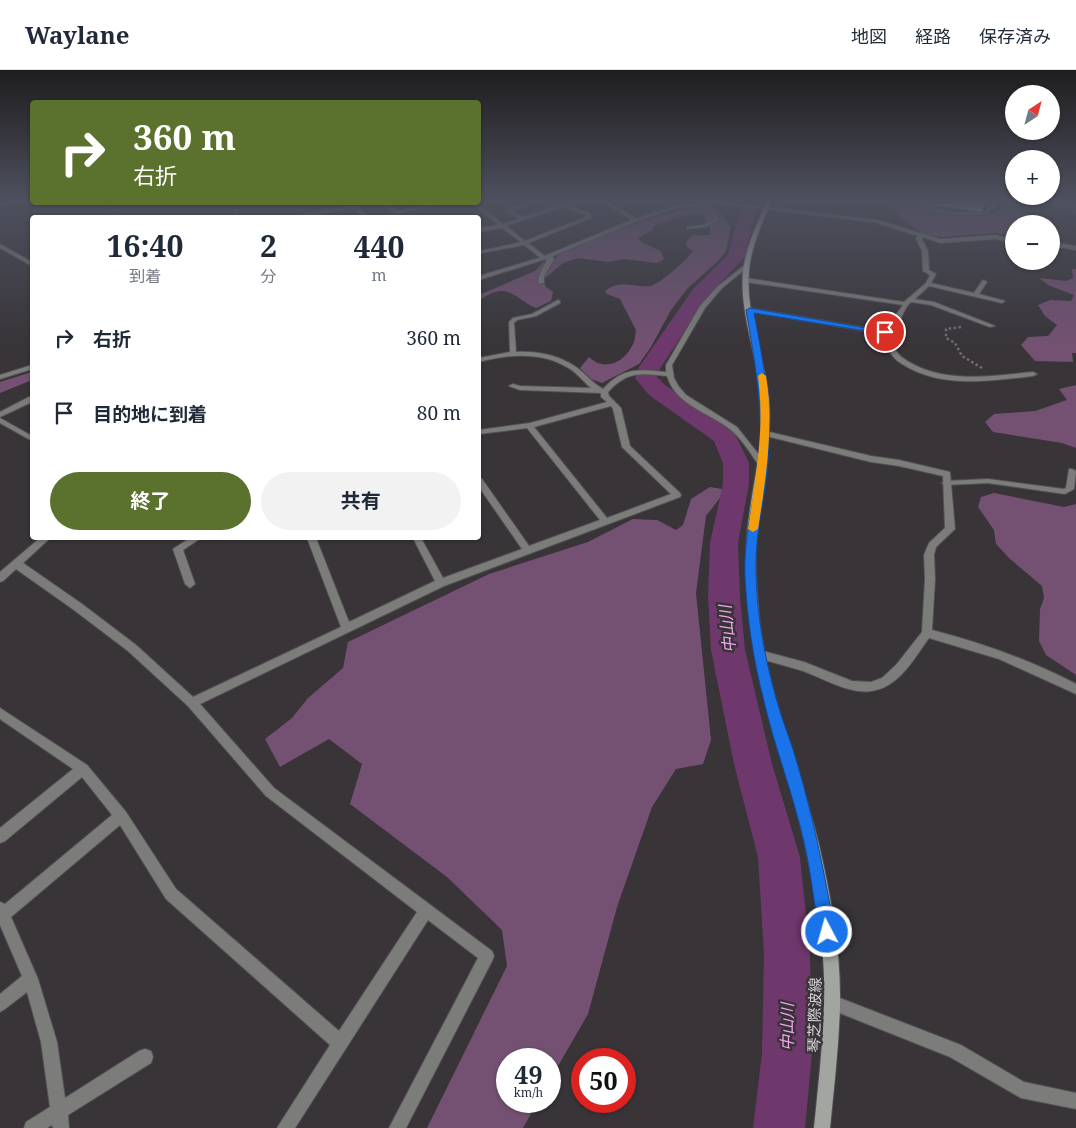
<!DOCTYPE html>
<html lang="ja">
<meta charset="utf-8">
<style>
:root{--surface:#fff;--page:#f2f2f3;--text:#1f2937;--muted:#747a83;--line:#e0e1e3;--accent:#5b712e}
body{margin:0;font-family:"Noto Serif","Noto Sans JP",serif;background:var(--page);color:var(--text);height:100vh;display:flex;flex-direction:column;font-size:19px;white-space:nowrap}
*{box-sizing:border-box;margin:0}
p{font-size:16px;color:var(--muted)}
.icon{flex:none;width:28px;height:28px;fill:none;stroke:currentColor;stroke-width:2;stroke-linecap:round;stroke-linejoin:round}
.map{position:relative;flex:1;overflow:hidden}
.details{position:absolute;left:30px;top:145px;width:451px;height:325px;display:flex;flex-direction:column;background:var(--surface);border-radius:5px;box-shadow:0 1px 4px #0004}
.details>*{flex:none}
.hud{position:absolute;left:30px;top:30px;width:451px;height:105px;border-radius:5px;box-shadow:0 1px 4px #0004;background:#5b712e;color:#fff;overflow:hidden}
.needle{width:32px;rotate:36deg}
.buttons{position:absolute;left:1005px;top:15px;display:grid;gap:10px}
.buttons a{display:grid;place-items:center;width:55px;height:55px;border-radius:50%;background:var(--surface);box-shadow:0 1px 4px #0004;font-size:25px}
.speed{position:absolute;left:496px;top:978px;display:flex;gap:10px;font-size:25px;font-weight:700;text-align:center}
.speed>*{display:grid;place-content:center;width:65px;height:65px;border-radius:50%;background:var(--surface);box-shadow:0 1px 4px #0004;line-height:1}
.speed small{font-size:12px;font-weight:400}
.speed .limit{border:8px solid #d22;background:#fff;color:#111}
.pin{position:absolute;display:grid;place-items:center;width:42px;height:42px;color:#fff;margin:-21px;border:2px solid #fff;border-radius:50%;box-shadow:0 1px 5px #0007}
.me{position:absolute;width:55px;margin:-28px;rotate:354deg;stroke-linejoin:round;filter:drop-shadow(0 0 4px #0008)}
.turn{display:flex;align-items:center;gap:18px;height:105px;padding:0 20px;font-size:22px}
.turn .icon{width:65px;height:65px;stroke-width:2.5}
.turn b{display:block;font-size:35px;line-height:42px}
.eta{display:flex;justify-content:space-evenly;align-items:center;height:85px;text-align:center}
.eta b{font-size:30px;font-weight:700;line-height:35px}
.primary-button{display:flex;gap:10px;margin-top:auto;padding:10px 20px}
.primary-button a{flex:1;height:58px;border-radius:30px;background:var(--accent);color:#fff;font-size:20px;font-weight:700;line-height:58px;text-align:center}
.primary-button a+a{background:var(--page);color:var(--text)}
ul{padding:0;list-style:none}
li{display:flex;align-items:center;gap:15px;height:75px;padding:0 20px}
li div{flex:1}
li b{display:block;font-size:19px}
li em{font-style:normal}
header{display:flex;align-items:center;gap:30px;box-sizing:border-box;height:70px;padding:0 25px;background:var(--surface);border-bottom:1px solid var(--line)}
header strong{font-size:24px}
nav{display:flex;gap:28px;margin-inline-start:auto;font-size:18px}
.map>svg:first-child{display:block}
</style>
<header>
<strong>Waylane</strong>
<nav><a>地図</a><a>経路</a><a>保存済み</a></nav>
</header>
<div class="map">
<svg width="1076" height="1058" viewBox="0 0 1076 1058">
<rect width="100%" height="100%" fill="#383438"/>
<path fill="#745172" d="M883,129H914C924,145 976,150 993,143C1001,139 1002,132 1012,131C1034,128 1054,133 1076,139V143L1034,133L1019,134L1017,140L1047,154H1014V166L995,163L942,167L926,165L911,156Z
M706,136C722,138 722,147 731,157L726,181L719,190L687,219L671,240L651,277L639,294L602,313L591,309L580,298L589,287C603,301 623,294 632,276C635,272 635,265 636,260L620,229L607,224L605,221C620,209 633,218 650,216C660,214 687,190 693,181L687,177L686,172L692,165H710V157L702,143L690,144L654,155L652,160L638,168L643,173L661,181L664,189L657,193L624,189L608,192L578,188L563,193L545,208V216L553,222L551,231L536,238C520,232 511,215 492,223C487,226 482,227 479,232V225L535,201L543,192L554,190L559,184C607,165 655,142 706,136Z
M1072,199H1076V283H1072L1073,292L1035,291L1021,275L1028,267L1048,266L1057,255L1045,246L1038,235L1050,230L1071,231L1074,225L1048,215L1039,208L1066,211L1073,208Z
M32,302V310L0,323V312Z
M1076,315V378L1062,373L993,362L985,352L994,344L1035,341L1067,330L1059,319Z
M710,417L722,419L723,424L706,446L696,523L711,670L703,694L676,699L652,737L617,837L588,944L550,1010V989H508V1031H538L523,1058H427L507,896L502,860L447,807L350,734L362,694L329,669L280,697L265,669L292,648L308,628L343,598L348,572L489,504L588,472L633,449L657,450L676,460L683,455L691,429Z
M994,423L1064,437L1076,434V605L1046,585L1039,571L1040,539L1044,528L1042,516L1009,488L996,474L994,460L978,437L981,427Z"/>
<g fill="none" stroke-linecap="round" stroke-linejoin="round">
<path fill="#6f386d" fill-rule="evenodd" d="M743,129H758L745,187L707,227L661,297L657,307L665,315L734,362L749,393V414L738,473L740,527L745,580L772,694L800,787L810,884L812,983L805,1058H753L762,983L764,884L758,787L734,694L711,580L708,527L710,473L723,414V393L714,371L649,325L635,308L639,297L693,219L728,185Z"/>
<defs>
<path id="service" d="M1065,129L1076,131V133L1066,130Z
M708,132L710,133L719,150L705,157L687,159V157L702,155L715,149L706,133Z
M1069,399H1072L1076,401L1074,419L1065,424L988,413L946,415L942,413L946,411L988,409L1064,419L1066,418Z"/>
<path id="minor" d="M24,129L32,130L0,136V134Z
M540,129H547L511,141L523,147L574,129H581L567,135L591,143V148L528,173L546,187V189H542L524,175L481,183V181L521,172L502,158L479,162V158L498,155L470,132H476L503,154L519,148L505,142V140ZM562,137L586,145V147L525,171L506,156Z
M597,129H603L639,150L634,151Z
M713,129H718L721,133L717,134Z
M918,129C924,129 931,137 939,139C953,144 969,142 984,142L996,129H1006L1000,131L987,144C970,146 925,147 918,129Z
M1041,129H1049L1076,136V138Z
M351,132H356L368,148H363L355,138L299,148H286L353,135Z
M382,132H387L397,141L441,132H453L396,144Z
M765,137L878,150L940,169L995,165L1014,169V173L995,169L940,173L923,167L922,169L928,181L929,200L936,204L931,213L974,223L982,211L984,210L987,212L979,224L1005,231L1002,233L929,216L915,229L934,232L995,256L990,257L931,235L911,232C903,239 899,254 896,265C891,278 897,285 909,292C947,314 991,306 1033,302L1037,304L1033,306C989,311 941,319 902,294C891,287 885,278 889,265L748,241L747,240L750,238L890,262L895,246L903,235L746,212L743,210L746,208L904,232L926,213L930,205L923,201L922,181L916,169L918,166L877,153L767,139Z
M1051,172L1076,176V180L1051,176Z
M0,174L32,192V196L0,178Z
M548,184H552L554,190L544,206V213L539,214C536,203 547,195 548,184Z
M747,193L749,194V196L721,219L705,238L672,295L674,308L679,317L686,325L737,357L767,395L766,397H760C751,384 743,370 731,360C709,342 676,336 667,306C640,303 627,301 608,322L609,326L621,338L630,376L680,423L681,425L680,427L444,516L200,634L274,718L492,881L494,886L492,891L406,1058H389L478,888L428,850L295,1058H277L330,975L166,829L120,755L11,847L38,909L57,972L65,1028L139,981L145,979L151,981L153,987L151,993L68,1045L69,1058H53L52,1055L47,1058H24L26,1052L50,1037L41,972L27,922L5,939L0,942V924L22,906L0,855V832L5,834L112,745L82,707L5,771L0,773V758L73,699L0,649V638L87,695L126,742L176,819L339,961L417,842L266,726L188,636L128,581L74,540L16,499L3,511L0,512V502L40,468H49L48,470L23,493L82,534L136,575L193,627L341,557L307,468H316L349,552L435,511L413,468H421L443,508L522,479L479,417V408L482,409L529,476L600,450L527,358L479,364V360L530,353L607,332L601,327V323L520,320L509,316L513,314L520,316L591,318C584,312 578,304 570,299C543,281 509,284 479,292V288L510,282L509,252L513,248L532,244L558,230L560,231V233L536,246L517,250L514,253L516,282C537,281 558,285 576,297C586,304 592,313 603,319C623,297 639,299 666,302V295L700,236L717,217ZM611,336L613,339L622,377L671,424L607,448L534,357Z
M29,327H32V332L0,347V342Z
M0,348L32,366V371L0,353Z
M762,361H765L871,386L899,390L950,402L955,459L936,477L934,485L935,509L932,560C982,573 1030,590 1076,614V624L999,589L929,568C918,583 906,604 890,614C861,633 831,611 803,601C787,596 771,592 755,587L754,584L755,581L759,580L804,592L852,611L871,612L882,608L896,595L922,562L925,509L924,485L929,473L945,458L943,406L899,396L871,392L762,365Z
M190,468H201L183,480L195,514L190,518L185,514L173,479Z
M832,925L961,975L1024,1012L1076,1023V1039L1021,1028L950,987L827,938L824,933L827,928Z"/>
<path id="tertiary" d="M719,132L769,138L767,139L719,134L677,138L638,151L546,189L479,210V206L542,187L634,149L674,136Z
M32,295V299L0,309V305Z"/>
<path id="secondary" d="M768,129H772C763,152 751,176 749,201C745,246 766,288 769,332C772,377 760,420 757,465C754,495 757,525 760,555C770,631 801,701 819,775C831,827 841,881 840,935C839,976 834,1017 830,1058H814C818,1017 823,976 824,935C826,882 817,827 805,775C789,700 759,631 750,554C747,524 745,494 747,464C751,420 764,377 761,332C759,288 739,245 743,201C746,176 758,152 768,129Z"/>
</defs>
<use href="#service" stroke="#545154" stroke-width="2"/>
<use href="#minor" stroke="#545154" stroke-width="2"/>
<use href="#tertiary" stroke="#545154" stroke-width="2"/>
<use href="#secondary" stroke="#545154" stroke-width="2"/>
<path stroke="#716e71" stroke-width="2" stroke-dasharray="2 2" stroke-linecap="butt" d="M109,132L114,148
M230,132L240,148"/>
<path stroke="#716e71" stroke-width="2.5" stroke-dasharray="2.5 2.5" stroke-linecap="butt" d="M961,257L946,259V268L955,273L962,286L982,298"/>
<use href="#service" fill="#7c7d7a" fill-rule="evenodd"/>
<use href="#minor" fill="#7c7d7a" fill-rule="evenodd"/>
<use href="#tertiary" fill="#7c7d7a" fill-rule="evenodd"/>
<use href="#secondary" fill="#a3a5a1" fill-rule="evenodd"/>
</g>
<path fill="#d5b4d3" d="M934,129H987L981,142L933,135Z"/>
<linearGradient id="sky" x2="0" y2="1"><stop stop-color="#1f1d1f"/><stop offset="0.47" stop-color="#4d505e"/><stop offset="1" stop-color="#4d505e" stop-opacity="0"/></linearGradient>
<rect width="1076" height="277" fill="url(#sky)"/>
<path fill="#1a73e8" stroke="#114b97" d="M750,238L889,262L885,264L754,243C764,294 772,341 768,393C765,431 754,467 756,505C757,546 765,589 776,628C782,651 792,673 798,696C814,751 825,806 835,862L833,868L827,870L821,868L819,862C814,833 811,802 804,772C793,723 774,676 763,627C753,588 747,547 745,507C743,469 754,432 759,394C764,342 755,292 746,240Z"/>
<path fill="#f59e0b" d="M762,303L766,306C774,358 766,407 758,459L753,462L748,459C756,407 765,358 758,306Z"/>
<g text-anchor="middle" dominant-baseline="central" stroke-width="5" stroke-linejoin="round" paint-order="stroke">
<g font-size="15" fill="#d5d3d5" stroke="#383438">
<text transform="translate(814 945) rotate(-89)">琴芝際波線</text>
</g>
<g font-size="16" font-style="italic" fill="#f7a5f3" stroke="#383438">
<text transform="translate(727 559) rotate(-96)">中山川</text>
<text transform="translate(787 957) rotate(-90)">中山川</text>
</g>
</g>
</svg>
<div class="buttons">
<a><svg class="needle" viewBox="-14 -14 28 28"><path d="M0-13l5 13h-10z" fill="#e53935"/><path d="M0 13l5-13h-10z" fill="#747a83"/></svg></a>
<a>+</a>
<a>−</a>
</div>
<div class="speed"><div>49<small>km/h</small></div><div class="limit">50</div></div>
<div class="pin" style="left:885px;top:262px;background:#d93025"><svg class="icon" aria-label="arrive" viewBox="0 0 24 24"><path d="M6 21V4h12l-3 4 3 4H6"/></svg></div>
<svg class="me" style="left:827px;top:862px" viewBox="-20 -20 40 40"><circle r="17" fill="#1a73e8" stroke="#fff" stroke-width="3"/><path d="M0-11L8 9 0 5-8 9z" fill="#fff"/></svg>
<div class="hud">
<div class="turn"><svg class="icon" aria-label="right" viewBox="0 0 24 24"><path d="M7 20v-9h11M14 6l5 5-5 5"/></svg><div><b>360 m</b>右折</div></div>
</div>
<section class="details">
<div class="eta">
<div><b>16:40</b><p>到着</p></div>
<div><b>2</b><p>分</p></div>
<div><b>440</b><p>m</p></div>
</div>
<ul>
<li><svg class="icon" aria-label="right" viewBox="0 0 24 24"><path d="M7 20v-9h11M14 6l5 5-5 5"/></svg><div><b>右折</b></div><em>360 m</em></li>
<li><svg class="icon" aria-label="arrive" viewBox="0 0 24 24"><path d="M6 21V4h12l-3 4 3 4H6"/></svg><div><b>目的地に到着</b></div><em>80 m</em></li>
</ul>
<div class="primary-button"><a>終了</a><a>共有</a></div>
</section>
</div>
